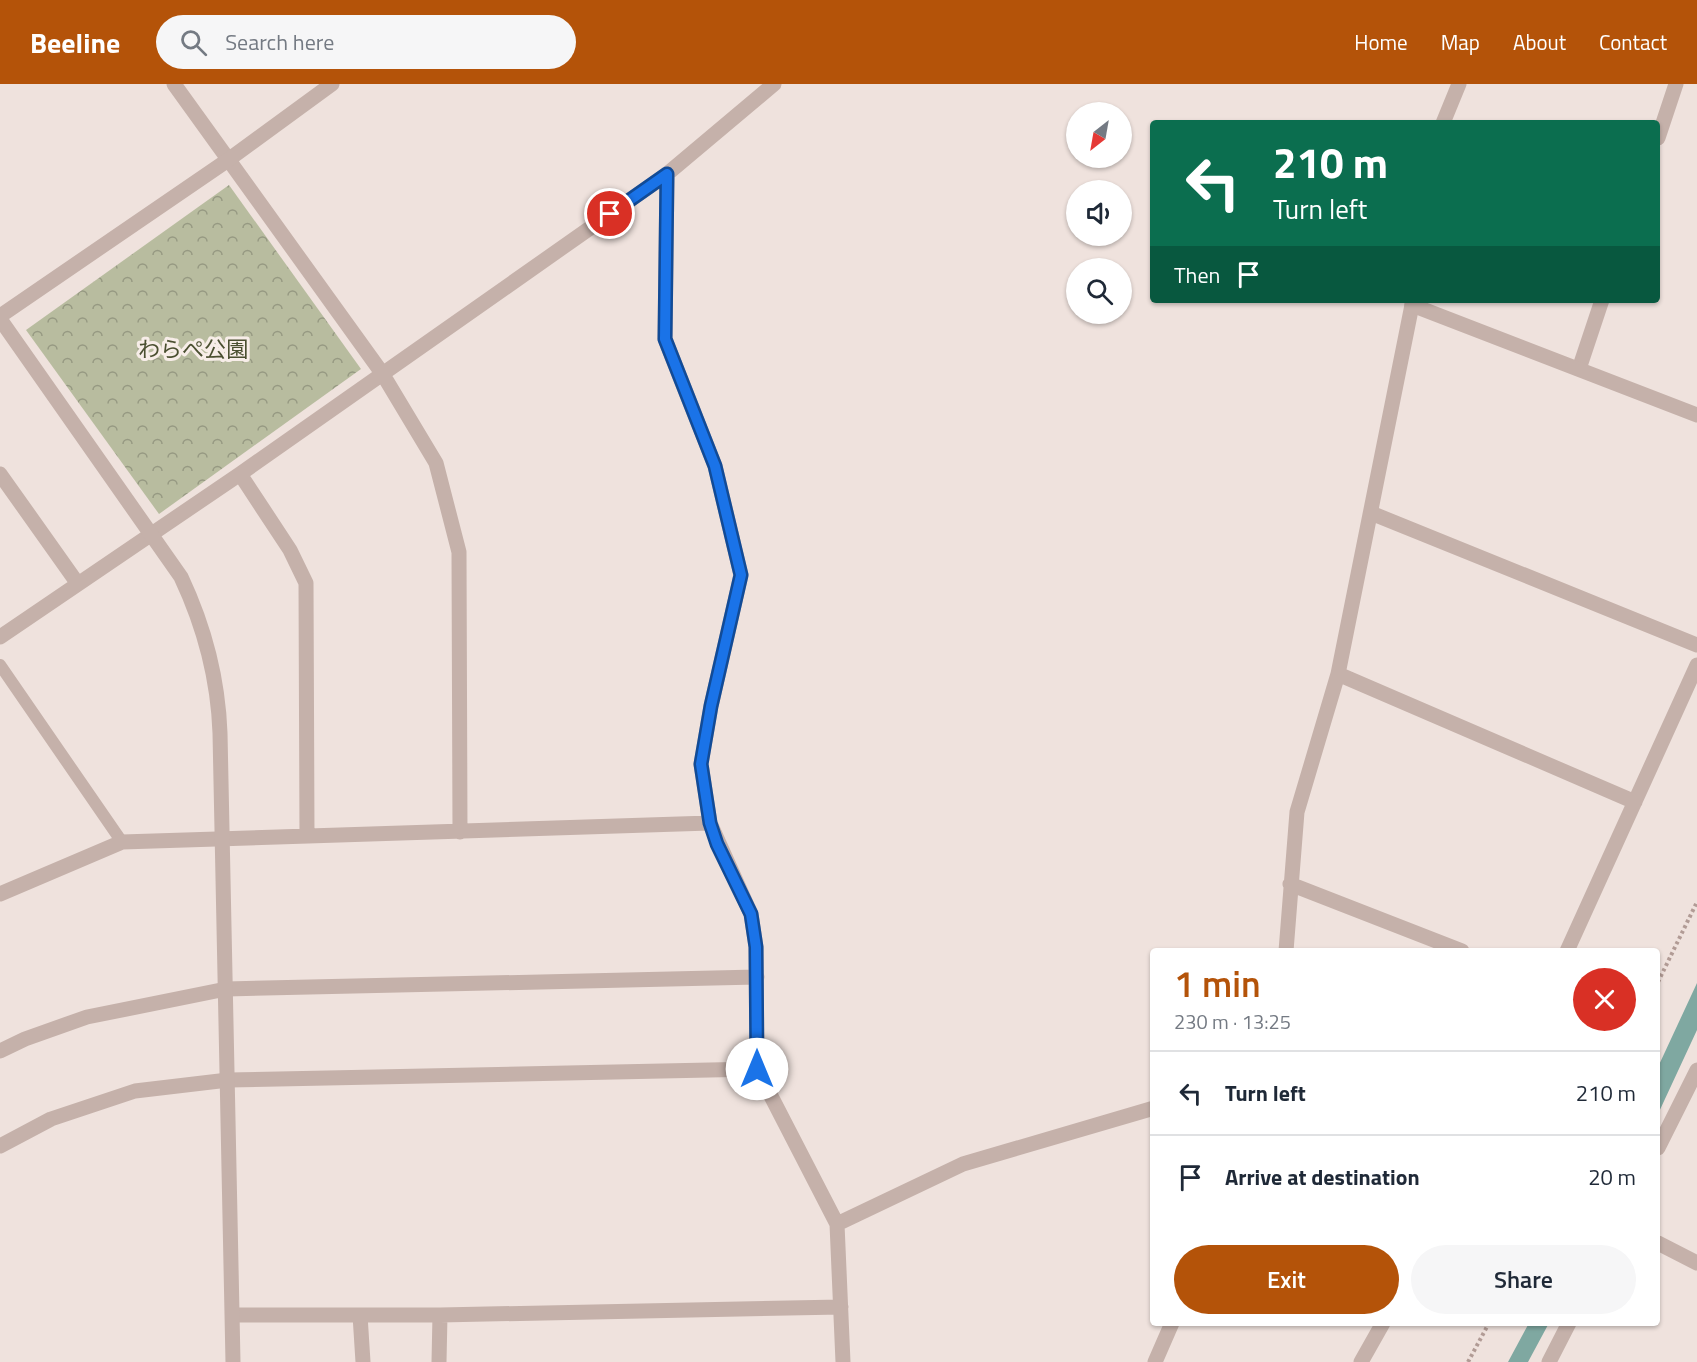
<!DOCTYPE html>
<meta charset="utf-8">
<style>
:root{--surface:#fff;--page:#f6f6f7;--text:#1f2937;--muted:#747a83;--line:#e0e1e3;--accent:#b45309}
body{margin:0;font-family:"Titillium Web","Noto Sans JP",sans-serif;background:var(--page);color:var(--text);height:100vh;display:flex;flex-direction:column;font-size:22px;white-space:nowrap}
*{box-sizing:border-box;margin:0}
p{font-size:20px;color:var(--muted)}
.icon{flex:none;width:33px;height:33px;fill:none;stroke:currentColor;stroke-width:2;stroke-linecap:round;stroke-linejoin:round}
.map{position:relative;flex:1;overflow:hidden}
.drawer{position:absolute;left:1150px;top:864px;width:510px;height:378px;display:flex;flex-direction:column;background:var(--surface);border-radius:6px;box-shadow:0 2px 4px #0004}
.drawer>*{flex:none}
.hud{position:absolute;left:1150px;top:36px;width:510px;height:183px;border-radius:6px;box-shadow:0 2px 4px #0004;background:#0b6e4f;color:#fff;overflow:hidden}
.needle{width:39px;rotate:211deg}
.tools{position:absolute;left:1066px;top:18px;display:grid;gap:12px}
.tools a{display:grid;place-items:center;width:66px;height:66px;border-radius:50%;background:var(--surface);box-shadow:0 2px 4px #0004;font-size:30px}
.pin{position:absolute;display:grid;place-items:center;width:51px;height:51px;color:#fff;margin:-26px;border:3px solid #fff;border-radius:50%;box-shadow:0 2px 6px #0007}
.me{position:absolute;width:66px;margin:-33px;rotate:0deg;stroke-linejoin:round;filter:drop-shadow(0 0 4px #0008)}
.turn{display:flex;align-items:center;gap:21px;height:126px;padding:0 24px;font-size:27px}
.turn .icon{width:78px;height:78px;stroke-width:2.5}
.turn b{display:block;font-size:42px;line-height:51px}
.then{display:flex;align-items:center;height:57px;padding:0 24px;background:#0003;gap:12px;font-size:22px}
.round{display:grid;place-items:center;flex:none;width:63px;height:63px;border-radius:32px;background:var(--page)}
.summary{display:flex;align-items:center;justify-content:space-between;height:102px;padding:0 24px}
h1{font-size:36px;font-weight:600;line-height:45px;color:var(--accent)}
.button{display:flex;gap:12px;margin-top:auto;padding:12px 24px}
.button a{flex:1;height:69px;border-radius:36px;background:var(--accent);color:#fff;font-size:24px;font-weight:600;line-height:69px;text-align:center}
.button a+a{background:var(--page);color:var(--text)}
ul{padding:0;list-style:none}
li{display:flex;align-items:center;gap:18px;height:84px;padding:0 24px;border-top:2px solid var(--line)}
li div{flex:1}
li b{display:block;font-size:22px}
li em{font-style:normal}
header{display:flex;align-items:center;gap:36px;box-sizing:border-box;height:84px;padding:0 30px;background:var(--accent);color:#fff}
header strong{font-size:28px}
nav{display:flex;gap:33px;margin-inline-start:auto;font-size:21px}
.search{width:420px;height:54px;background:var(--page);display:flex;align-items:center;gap:15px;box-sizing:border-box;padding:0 21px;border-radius:33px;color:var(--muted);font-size:22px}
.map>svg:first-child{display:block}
</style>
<header>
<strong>Beeline</strong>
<div class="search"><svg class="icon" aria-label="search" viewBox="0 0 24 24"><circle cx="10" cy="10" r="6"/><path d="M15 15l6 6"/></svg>Search here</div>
<nav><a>Home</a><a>Map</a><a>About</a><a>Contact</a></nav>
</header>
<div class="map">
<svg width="1697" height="1278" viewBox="0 0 1697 1278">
<defs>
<pattern id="park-crowns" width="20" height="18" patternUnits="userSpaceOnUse" patternTransform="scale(1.5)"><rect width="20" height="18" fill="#b8bc9f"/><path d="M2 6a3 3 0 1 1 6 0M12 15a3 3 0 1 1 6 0" fill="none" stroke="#969982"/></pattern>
</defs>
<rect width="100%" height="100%" fill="#efe2dd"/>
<path fill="url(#park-crowns)" d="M229,101L361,285L159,430L26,246Z"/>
<path fill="#7fa8a1" d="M1697,899V946L1658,1030V983Z
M1529,1239H1549L1528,1278H1508Z"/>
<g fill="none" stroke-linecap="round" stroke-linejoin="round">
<path stroke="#b19b95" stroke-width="4" stroke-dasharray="3 3" stroke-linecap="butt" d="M1658,898L1697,818
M1468,1278L1489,1239"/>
<path stroke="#c5b1aa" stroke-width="12" d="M0,581L122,758"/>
<path stroke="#c5b1aa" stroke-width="15" d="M174,0L382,289L436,379L459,468L460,748
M1443,39L1459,0
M1658,54L1676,0
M667,90L665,255L715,382L741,491L711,622L701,680L710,739L751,830L756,863L757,985L837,1140L843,1278
M1579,285L1602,216
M0,390L78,500
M240,390L290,466L306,499L307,752
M1371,429L1697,561
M0,553L240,390L667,90L774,0
M1338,590L1635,718
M1290,800L1462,867
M0,810L122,758L710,739
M1286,867L1297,728L1338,590L1413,216
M1567,867L1697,581
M0,967L25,955L87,933L226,905L757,893
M0,1062L51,1035L135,1007L228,996L757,985
M1658,1064L1697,986
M837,1140L963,1080L1154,1024
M1658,1159L1697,1179
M234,1231H440L841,1223
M360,1231L363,1278
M439,1278L440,1231
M1155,1278L1172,1239
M1361,1278L1383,1239
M1549,1278L1569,1239"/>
<path stroke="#c5b1aa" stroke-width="15" d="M1412,221L1697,331
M0,232L228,76L332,0
M0,235L181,493C205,544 218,593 220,649L233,1278"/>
</g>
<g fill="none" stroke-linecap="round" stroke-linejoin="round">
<defs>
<path id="route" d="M610,130L667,90L665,255L715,382L741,491L711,622L701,680L710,739L717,760L751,830L756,863L757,985"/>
</defs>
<use href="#route" stroke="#114b97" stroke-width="15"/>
<use href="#route" stroke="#1a73e8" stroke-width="10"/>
</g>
<g text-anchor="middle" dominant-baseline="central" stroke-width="6" stroke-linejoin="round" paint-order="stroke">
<g font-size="22" fill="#4a4f30" stroke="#f7ede8">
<text x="193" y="265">わらぺ公園</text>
</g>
</g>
</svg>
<div class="tools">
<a><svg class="needle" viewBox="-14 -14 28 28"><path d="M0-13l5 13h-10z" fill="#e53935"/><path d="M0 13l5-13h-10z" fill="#747a83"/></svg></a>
<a><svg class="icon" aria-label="sound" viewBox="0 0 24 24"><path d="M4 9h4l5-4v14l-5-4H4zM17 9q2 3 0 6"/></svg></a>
<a><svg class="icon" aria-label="search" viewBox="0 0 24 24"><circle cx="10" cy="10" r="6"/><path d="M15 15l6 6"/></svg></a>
</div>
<div class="pin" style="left:610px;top:130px;background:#d93025"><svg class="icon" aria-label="arrive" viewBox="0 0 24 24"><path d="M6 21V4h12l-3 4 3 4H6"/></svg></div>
<svg class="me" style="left:757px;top:985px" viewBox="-20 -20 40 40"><circle r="19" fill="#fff"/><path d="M0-13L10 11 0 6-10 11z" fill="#1a73e8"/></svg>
<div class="hud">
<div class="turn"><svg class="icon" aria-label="left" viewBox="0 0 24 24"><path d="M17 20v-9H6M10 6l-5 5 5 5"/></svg><div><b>210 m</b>Turn left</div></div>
<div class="then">Then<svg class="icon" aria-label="arrive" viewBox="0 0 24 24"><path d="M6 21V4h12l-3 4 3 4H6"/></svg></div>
</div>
<section class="drawer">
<div class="summary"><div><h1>1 min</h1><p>230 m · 13:25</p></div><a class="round" style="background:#d93025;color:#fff"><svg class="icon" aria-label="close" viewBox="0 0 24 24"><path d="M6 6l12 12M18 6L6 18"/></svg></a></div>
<ul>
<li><svg class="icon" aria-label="left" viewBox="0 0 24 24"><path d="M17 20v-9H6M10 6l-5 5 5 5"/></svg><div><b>Turn left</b></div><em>210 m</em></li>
<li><svg class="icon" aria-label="arrive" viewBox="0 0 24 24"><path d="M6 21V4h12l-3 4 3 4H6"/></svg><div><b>Arrive at destination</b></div><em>20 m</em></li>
</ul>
<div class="button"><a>Exit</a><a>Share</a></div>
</section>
</div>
